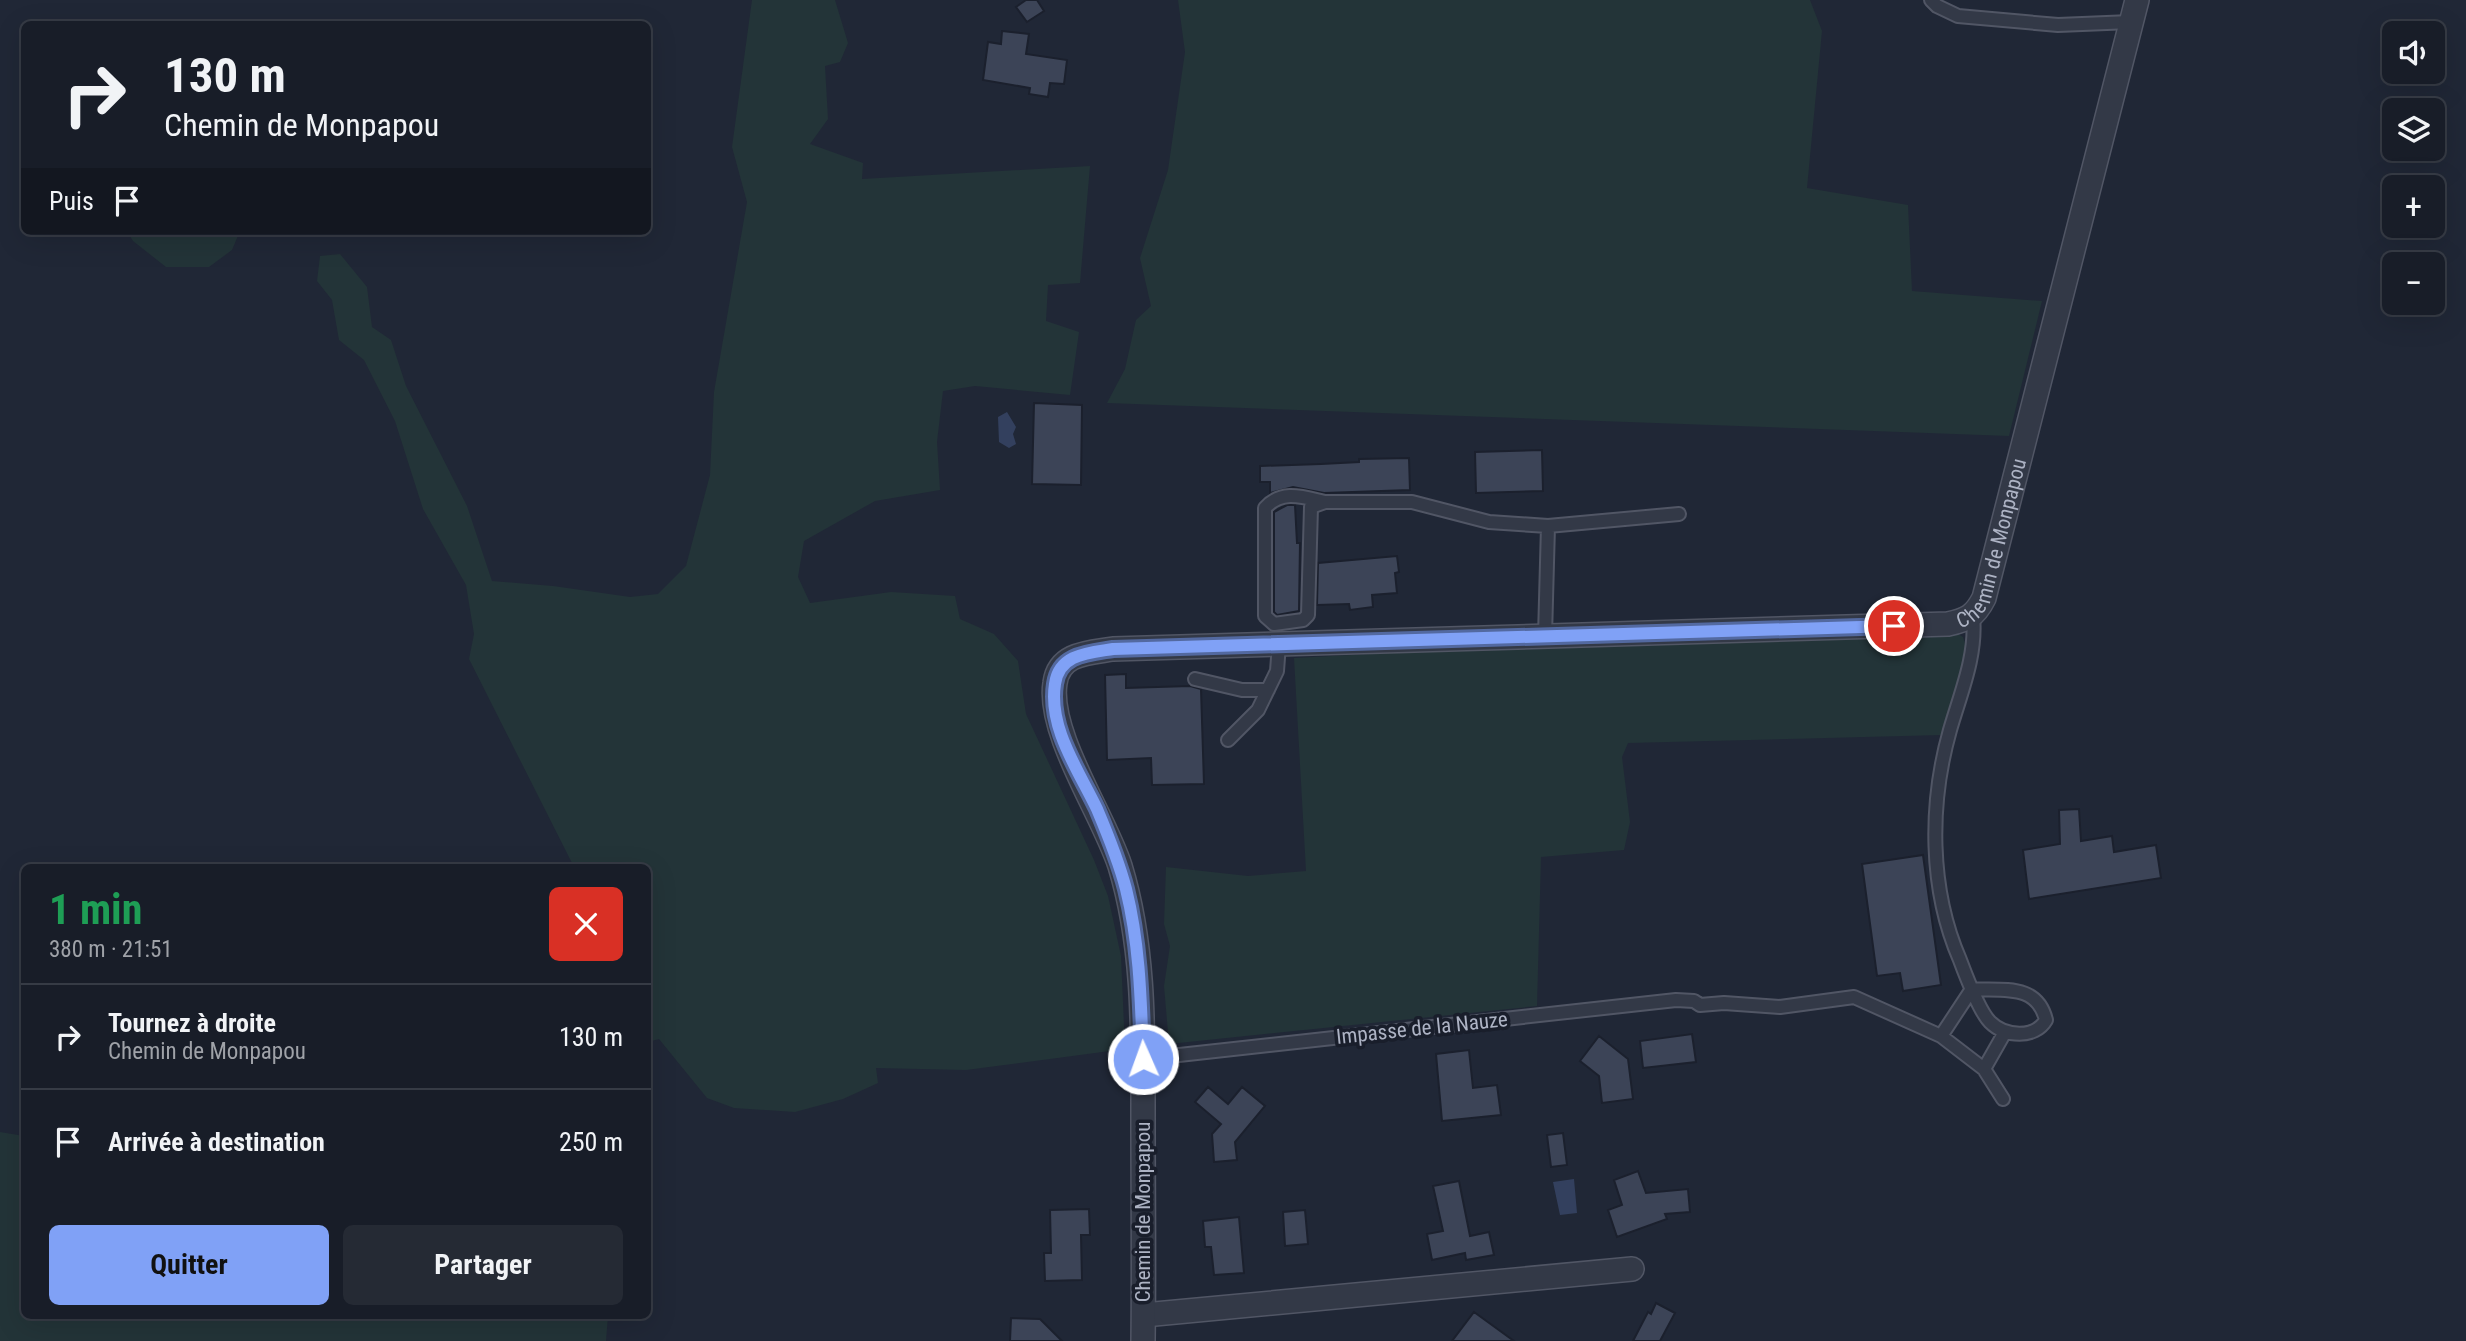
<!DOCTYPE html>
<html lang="fr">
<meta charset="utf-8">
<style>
:root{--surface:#181d28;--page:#252a34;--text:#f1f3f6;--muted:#9fa2a8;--line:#363b45;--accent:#80a1f6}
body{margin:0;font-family:"Roboto Condensed",sans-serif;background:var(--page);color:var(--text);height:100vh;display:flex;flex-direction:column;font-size:26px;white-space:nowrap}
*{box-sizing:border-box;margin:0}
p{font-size:23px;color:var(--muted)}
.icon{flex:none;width:38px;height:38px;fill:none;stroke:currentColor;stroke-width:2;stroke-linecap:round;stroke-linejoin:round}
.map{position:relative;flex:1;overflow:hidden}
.sheet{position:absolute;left:21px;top:864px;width:630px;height:455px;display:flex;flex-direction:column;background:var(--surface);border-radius:10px;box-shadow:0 7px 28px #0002,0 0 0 2px var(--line)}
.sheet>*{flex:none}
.top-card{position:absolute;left:21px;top:21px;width:630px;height:214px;border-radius:10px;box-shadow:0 7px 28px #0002,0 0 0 2px var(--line);background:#181d28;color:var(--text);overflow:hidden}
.tools{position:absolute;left:2382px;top:21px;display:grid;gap:14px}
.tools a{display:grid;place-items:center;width:63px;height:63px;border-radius:10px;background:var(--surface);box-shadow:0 7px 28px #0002,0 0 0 2px var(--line);font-size:35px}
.pin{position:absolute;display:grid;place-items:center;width:60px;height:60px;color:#fff;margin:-30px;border:4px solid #fff;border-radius:50%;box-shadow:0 2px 7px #0007}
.me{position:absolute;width:77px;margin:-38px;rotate:358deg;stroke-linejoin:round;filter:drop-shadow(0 0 5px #0008)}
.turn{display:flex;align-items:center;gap:24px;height:147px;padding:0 28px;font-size:32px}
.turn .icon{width:91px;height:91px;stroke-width:2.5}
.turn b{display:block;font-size:49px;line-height:60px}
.then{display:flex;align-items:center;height:66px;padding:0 28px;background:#0003;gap:14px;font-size:26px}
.round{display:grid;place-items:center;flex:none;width:74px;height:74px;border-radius:10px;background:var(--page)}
.head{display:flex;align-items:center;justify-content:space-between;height:119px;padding:0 28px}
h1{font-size:42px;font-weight:700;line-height:52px;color:#1e9e55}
.button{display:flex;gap:14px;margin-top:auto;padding:14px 28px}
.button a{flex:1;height:80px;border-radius:10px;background:var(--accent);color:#111;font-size:28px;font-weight:700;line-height:80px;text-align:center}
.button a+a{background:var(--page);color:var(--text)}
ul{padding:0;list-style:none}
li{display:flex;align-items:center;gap:21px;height:105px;padding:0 28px;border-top:2px solid var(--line)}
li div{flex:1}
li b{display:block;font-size:26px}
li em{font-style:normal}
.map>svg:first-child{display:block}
</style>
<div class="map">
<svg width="2466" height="1341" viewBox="0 0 2466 1341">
<rect width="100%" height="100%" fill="#202736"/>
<path fill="#233438" d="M752,0H835L848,43L840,62L825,66L828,119L810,144L863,163L862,179L1090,166L1080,283L1048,285L1046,321L1079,332L1070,395L975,386L943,391L937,442L940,490L875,501L804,541L798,577L810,603L891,592L955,596L960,619L994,634L1018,661L1026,714L1094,860L1108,896L1121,956L1125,1049L966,1070L876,1068L878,1083L843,1099L795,1112L734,1108L707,1098L659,1039L648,1042V868H575L573,865L469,659L474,634L466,585L423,509L395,421L364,360L339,340L332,300L317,281L320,256L340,254L367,287L372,327L391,340L406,386L467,506L492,581L553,586L630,597L658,594L686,566L710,475L714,392L747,202L732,147Z
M1178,0H1810L1822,31L1807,188L1908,205L1912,291L2042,301L2009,436L1107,403L1125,369L1136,320L1151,306L1140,258L1168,170L1185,52Z
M127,231H240L232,250L209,267H166L133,241Z
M1956,633L1963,637L1967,650L1942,735L1628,743L1622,757L1630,822L1624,850L1541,857L1537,1006L1169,1044L1164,986L1170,946L1164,924L1166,867L1248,876L1306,871L1294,658L1523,646Z
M0,1132L24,1136V1316H608L606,1341H0Z"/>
<path fill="#33405e" d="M1007,412L1016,427L1013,434L1016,444L1009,448L999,442L998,417Z
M1574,1179L1577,1213L1560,1215L1553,1182Z"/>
<path fill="#3c4457" stroke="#1b202d" stroke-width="2" d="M1026,0H1037L1044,11L1027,22L1016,7Z
M1002,31L1029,34L1026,54L1067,60L1064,84L1050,83L1048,97L1029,94L1030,88L983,80L988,42L1001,44Z
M1034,403L1082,405L1081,485L1032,484Z
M1542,450L1543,491L1476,493L1475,452Z
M1409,458L1410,490L1324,493L1293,487L1270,493V482H1260V466L1321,464L1359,462V459Z
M1287,505H1295L1297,543H1300L1299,611L1277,615L1274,612V512Z
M1397,556L1399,572L1395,573L1397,593L1372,595L1373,607L1350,610L1349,604L1317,605L1318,563Z
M1126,674V688L1190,686L1201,689L1204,784L1152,785L1151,758L1107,760L1105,675Z
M2079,809L2081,841L2112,836L2114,852L2156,845L2161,878L2029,899L2023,850L2060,844L2059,810Z
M1923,855L1941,985L1903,991L1900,973L1877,976L1862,864Z
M1692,1034L1696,1062L1643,1068L1640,1041Z
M1599,1036L1628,1059L1633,1099L1602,1103L1599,1076L1580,1061Z
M1469,1050L1473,1088L1497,1085L1501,1115L1442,1121L1436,1054Z
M1208,1087L1228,1104L1242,1087L1265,1106L1235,1142L1237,1160L1214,1162L1212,1134L1221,1124L1195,1102Z
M1563,1133L1567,1165L1551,1167L1547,1135Z
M1638,1171L1646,1193L1688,1189L1690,1212L1665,1214L1667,1219L1617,1237L1608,1210L1622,1205L1614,1180Z
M1459,1181L1470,1236L1489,1232L1494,1255L1466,1260L1465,1253L1432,1260L1427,1234L1443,1231L1433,1186Z
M1089,1209L1090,1235H1081L1082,1280L1045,1281L1044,1253H1051L1050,1210Z
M1305,1210L1308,1244L1285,1246L1283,1212Z
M1239,1217L1244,1273L1214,1275L1211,1247H1205L1203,1221Z
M1656,1303L1675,1313L1660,1341H1633L1648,1312L1651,1314Z
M1474,1312L1514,1341H1452Z
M1011,1318L1040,1319L1062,1341H1010Z"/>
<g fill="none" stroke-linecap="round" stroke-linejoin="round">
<defs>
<path id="lane" d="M1931,0L1937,6L1958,16L2058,25L2131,22
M1325,502C1303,497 1282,489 1265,508V616L1274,624L1303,620L1308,615L1311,507L1325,502H1412L1489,522L1548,526L1545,636
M1548,526L1679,514
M1195,679L1242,690H1268
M1228,740L1258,710L1277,671L1279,644
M1941,1036L1972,989C2003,991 2037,983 2046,1020C2035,1039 2005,1037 1990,1022C1979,1011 1966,976 1960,960C1929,889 1929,804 1950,730C1961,692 1977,655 1973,616
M1143,1059L1676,1000L1694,1001L1700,1005L1724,1003L1780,1007L1854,997L1941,1036L1984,1069L2003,1099
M1984,1069L2005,1032"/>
<g id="street">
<path d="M1144,1315L1632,1269"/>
<path id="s1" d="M1143,1341C1144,1267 1143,1193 1143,1118C1143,1034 1145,948 1120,866C1104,816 1047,733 1055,683C1059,653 1088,653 1113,649L1948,624C1967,620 1975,616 1984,598L2137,0"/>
</g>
</defs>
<use href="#lane" stroke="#515665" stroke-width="16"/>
<use href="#street" stroke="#515665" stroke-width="26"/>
<use href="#lane" stroke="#333947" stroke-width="12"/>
<use href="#street" stroke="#333947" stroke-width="23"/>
</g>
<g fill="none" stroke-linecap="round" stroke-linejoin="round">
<defs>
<path id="route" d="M1143,1059C1141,1002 1140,945 1126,889C1119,862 1108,835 1097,809C1079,771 1048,728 1055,684C1059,654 1088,653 1113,649L1894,626"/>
</defs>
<use href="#route" stroke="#5369a0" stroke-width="18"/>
<use href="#route" stroke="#80a1f6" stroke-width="12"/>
</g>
<g text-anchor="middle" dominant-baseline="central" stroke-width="7" stroke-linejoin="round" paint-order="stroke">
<g font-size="21" fill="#adb3c4" stroke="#191e2b">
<text stroke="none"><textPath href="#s1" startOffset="1682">Chemin de Monpapou</textPath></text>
<text transform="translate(1422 1028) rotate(-6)">Impasse de la Nauze</text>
<text transform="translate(1143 1212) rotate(-90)">Chemin de Monpapou</text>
</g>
</g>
</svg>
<div class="tools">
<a><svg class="icon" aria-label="sound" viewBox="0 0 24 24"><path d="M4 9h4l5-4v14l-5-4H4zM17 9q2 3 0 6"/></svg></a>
<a><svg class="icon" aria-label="layers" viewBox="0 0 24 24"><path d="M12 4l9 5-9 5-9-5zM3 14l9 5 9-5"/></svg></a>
<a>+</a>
<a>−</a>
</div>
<div class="pin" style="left:1894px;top:626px;background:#d93025"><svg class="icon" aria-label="arrive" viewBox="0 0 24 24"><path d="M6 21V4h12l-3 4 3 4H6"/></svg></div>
<svg class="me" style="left:1143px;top:1059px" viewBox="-20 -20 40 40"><circle r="17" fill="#80a1f6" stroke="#fff" stroke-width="3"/><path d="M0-11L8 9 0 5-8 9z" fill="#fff"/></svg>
<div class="top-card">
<div class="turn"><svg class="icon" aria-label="right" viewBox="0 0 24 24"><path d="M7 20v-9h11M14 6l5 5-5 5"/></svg><div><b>130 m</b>Chemin de Monpapou</div></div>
<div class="then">Puis<svg class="icon" aria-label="arrive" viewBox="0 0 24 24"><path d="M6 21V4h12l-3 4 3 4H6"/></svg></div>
</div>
<section class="sheet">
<div class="head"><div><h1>1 min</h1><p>380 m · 21:51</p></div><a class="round" style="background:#d93025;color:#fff"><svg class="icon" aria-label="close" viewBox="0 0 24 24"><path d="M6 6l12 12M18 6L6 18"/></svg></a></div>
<ul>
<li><svg class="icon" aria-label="right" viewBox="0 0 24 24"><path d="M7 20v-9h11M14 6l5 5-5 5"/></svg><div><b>Tournez à droite</b><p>Chemin de Monpapou</p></div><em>130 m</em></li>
<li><svg class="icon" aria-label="arrive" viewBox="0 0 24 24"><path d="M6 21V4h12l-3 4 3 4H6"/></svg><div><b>Arrivée à destination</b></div><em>250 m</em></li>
</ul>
<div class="button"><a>Quitter</a><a>Partager</a></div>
</section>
</div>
